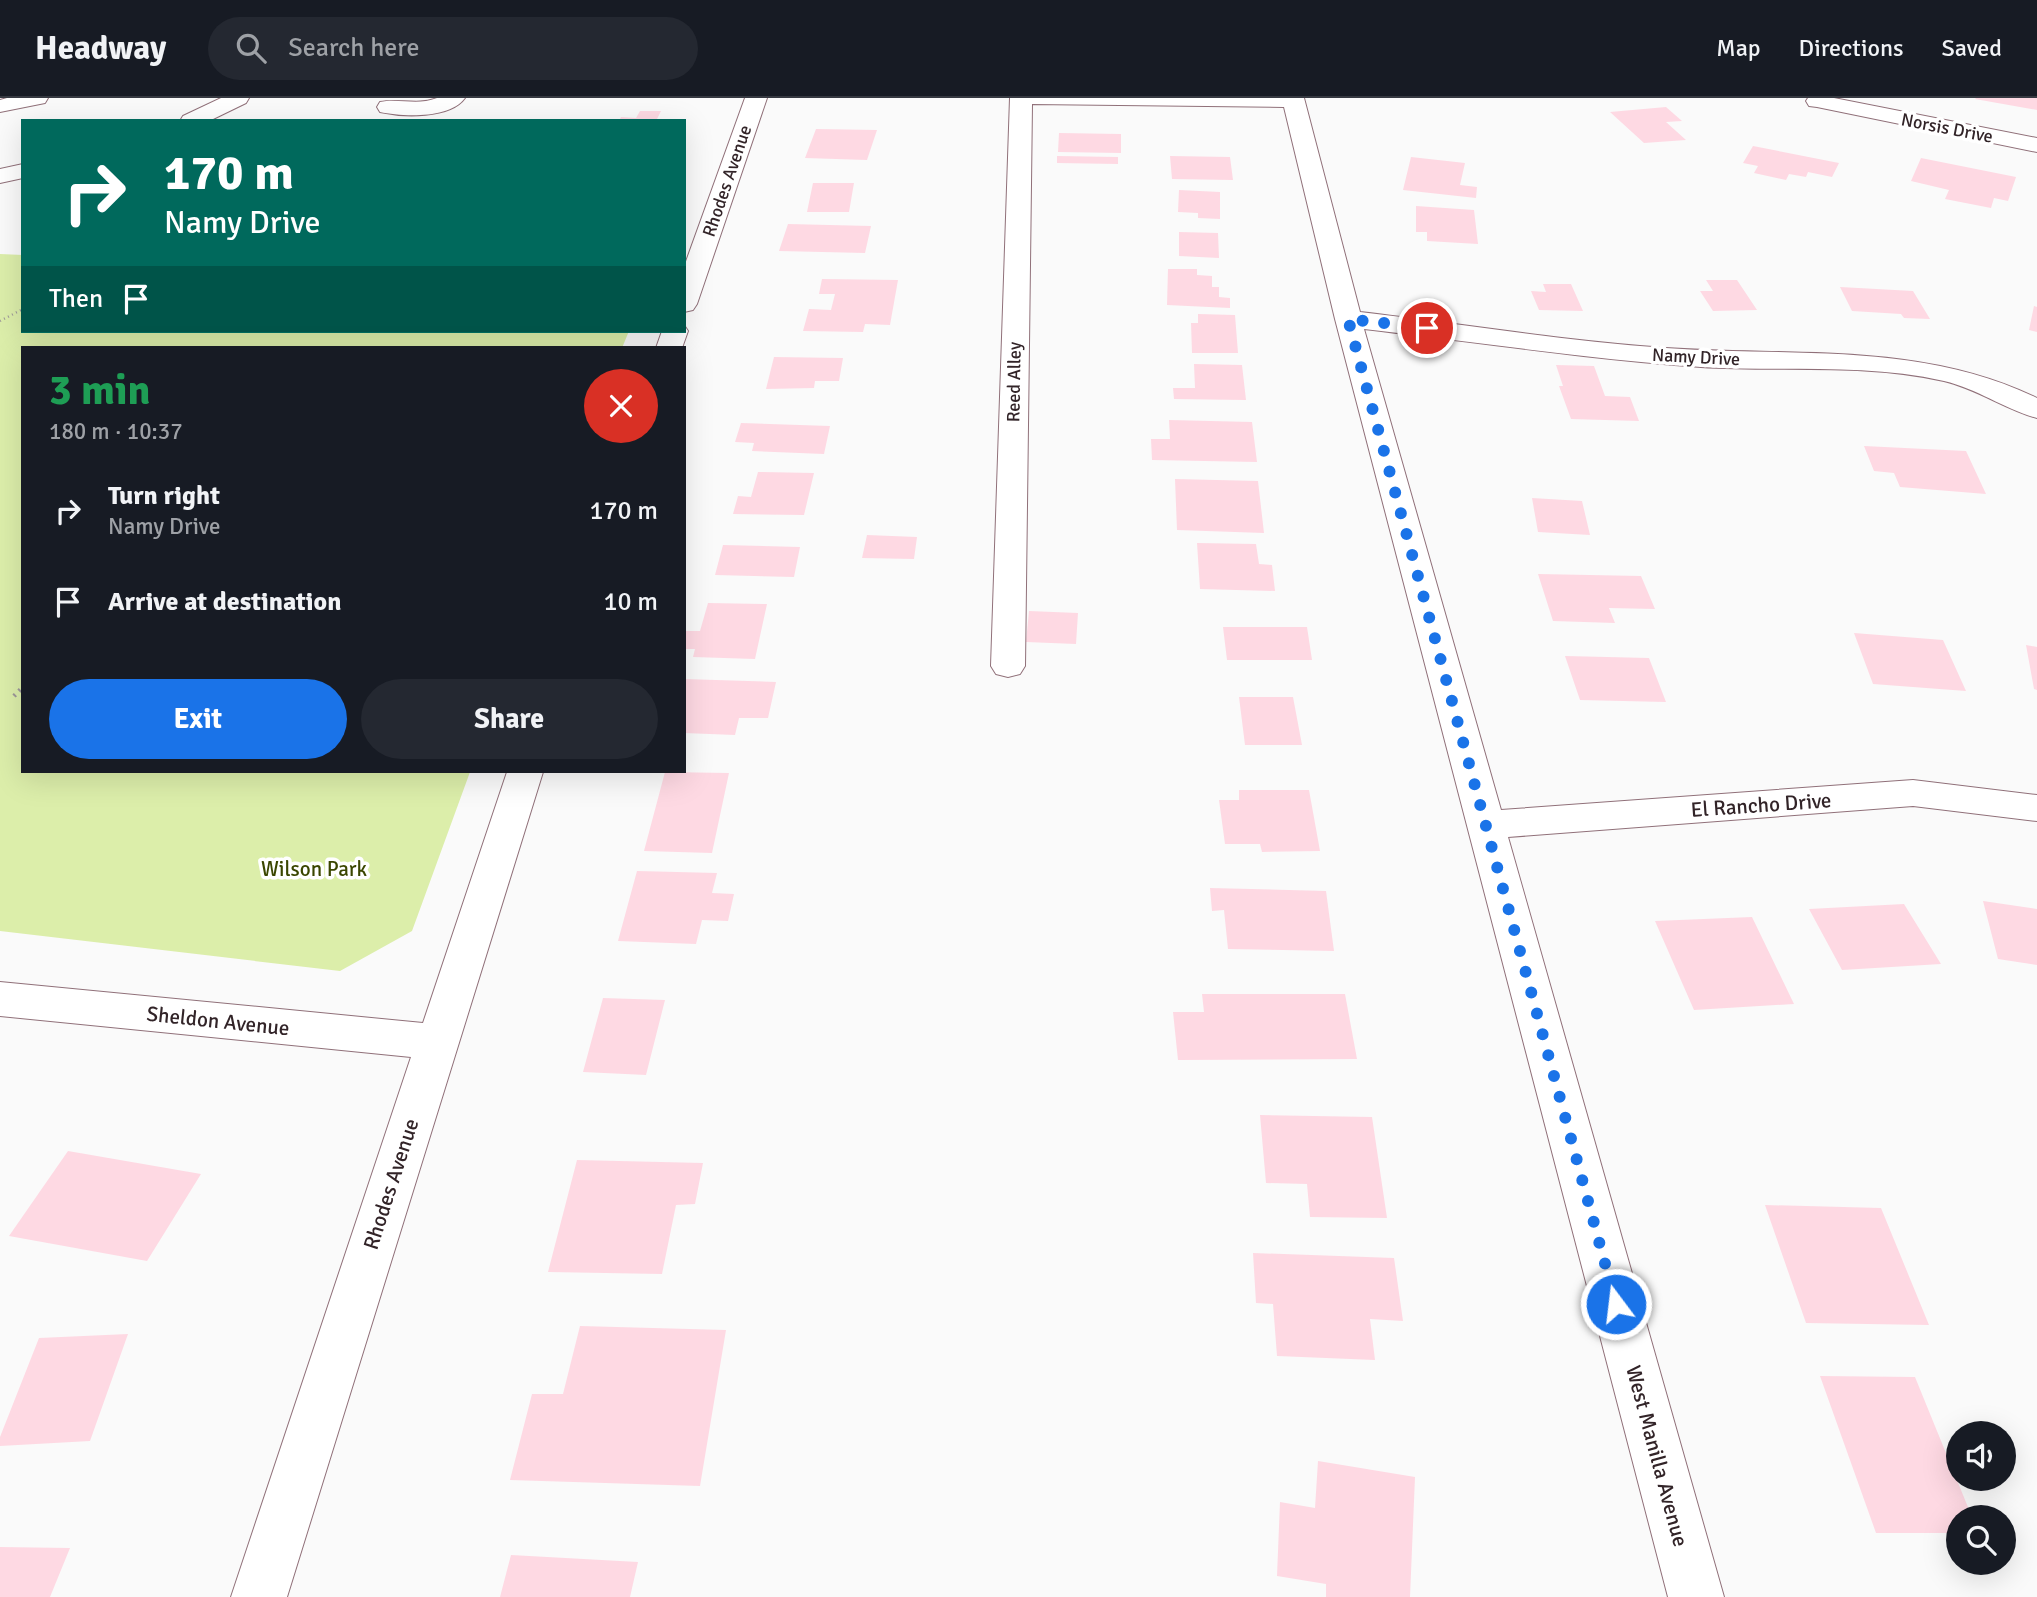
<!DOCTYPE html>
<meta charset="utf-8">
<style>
:root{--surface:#171b24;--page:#242831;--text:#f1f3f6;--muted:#9ea1a6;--line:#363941;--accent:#1a73e8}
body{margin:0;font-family:Signika,sans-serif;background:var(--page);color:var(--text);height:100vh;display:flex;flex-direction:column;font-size:26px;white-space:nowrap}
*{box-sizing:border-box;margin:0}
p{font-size:23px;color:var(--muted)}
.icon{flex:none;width:38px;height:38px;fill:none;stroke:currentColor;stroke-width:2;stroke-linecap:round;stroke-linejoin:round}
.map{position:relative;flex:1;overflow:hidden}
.side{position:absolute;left:21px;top:248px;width:665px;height:427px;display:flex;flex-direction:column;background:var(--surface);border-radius:0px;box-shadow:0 7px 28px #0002}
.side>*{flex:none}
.top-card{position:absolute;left:21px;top:21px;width:665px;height:214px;border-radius:0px;box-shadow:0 7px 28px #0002;background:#00695c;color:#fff;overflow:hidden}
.buttons{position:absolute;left:1946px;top:1323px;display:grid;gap:14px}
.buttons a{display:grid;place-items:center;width:70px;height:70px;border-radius:50%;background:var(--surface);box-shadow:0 7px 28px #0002;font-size:35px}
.pin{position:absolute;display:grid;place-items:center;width:60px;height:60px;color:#fff;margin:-30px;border:4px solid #fff;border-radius:50%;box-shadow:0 2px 7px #0007}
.me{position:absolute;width:77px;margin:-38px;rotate:345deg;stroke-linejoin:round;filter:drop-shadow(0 0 5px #0008)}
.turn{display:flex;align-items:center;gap:24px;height:147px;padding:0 28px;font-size:32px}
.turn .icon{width:91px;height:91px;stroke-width:2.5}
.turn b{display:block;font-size:49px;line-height:60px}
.then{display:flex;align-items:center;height:66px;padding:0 28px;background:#0003;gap:14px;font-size:26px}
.round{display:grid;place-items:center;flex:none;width:74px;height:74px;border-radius:37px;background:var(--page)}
.summary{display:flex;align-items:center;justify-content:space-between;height:119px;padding:0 28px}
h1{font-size:42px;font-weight:700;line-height:52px;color:#1e9e55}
.cta{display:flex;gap:14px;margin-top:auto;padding:14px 28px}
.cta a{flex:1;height:80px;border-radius:42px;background:var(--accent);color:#fff;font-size:28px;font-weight:700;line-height:80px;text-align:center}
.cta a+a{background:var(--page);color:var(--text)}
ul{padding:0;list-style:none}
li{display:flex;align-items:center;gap:21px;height:91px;padding:0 28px}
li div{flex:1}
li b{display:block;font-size:26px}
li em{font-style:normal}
header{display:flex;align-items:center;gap:42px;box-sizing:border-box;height:98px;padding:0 35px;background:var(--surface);border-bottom:2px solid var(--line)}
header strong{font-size:33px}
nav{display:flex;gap:38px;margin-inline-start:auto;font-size:24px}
.search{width:490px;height:63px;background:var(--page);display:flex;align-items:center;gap:18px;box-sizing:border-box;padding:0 24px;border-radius:38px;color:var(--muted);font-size:26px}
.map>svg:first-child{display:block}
</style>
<header>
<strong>Headway</strong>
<div class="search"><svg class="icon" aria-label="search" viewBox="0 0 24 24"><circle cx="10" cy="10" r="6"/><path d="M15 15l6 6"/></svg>Search here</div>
<nav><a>Map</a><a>Directions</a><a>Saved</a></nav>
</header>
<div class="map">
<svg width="2037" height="1499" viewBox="0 0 2037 1499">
<rect width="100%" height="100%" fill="#fafafa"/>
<path fill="#dceeaa" d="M0,156L23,157V233H629L622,250H23V674H470L412,833L340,873L0,833Z"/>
<path fill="#fed9e3" d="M1976,0H2037V12L1975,1Z
M1666,9L1682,23L1666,24L1686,42L1644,45L1610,14Z
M640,13H661L656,23H619L621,19L636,20Z
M816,31L877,32L867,62L805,60Z
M1059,35L1121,36V55L1058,54Z
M1753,48L1839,65L1832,79L1808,74L1806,79L1789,76L1786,82L1754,75L1758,68L1743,65Z
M1057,58L1118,59V66L1057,65Z
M1170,58L1230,59L1233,82L1172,81Z
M1411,59L1465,65L1460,87L1477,89L1476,100L1403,92Z
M1921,60L2016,79L2008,103L1994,100L1991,110L1945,101L1949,92L1911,83Z
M813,85H854L849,114H807Z
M1179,92L1220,94V121L1198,120V115L1178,114Z
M1416,108L1474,112L1478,146L1427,143V134H1416Z
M788,126L871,128L865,155L779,153Z
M1179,134L1218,135L1219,160L1179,158Z
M1168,171H1197V177L1212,178V189H1219V199L1230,200V210L1167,207Z
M822,181L898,182L890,227L865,226L863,234L803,233L809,211L831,212L835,196H819Z
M1706,182H1737L1757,212L1713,213L1700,193H1713Z
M1543,186H1571L1583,213L1539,212L1531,193L1546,194Z
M1840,189L1913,193L1930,221L1904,220L1901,216L1852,213Z
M2034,208L2037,209V234L2029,232Z
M1198,216L1235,217L1238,255H1192L1191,225H1198Z
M774,259L843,260L839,283H815L814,290L766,291Z
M1194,266L1242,267L1246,302L1174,301L1173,290H1195Z
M1556,267L1594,268L1605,298L1630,299L1639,323L1571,321L1559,288H1563Z
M1169,322L1252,324L1257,364L1152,362L1151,341H1170Z
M741,325L830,328L824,356L752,353L754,345L735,344Z
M1864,348L1966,353L1986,396L1900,389L1894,375L1874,373Z
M758,374L814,375L804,417L733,416L738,398L751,399Z
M1175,381L1258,383L1264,435L1177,432Z
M1532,400L1582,403L1590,437L1538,434Z
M867,437L917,439L914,461L862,460Z
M1197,445L1256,446L1259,466L1272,467L1275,493L1200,491Z
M723,447L800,449L794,479L715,477Z
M1538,476L1641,478L1655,511L1609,510L1615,525L1553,523Z
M708,505L767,506L755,561L693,559L695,551H684V533H700Z
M1029,513L1078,515L1076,546L1026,544Z
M1223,529H1307L1312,562H1227Z
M1854,535L1943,542L1966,593L1873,586Z
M2026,547L2037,549V592L2034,591Z
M1565,558L1649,560L1666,604L1580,602Z
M684,581L776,584L768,620H739L735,637L684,635Z
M1239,599H1293L1302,647H1245Z
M665,674L729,675L712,755L644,753Z
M1239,692H1309L1320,753L1262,754L1260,746H1225L1219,702H1239Z
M637,773L717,775L712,795L734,796L728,823L702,822L696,846L618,843Z
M1210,790L1326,793L1334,853L1228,851L1224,812L1212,813Z
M1983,803L2037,811V867L1998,861Z
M1904,806L1941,866L1842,872L1809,811Z
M1752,819L1794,906L1694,912L1655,823Z
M1202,896H1345L1357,961L1178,962L1173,914H1204Z
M603,900L665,902L646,977L583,974Z
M1260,1017L1372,1019L1387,1120L1310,1119L1307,1086L1266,1085Z
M68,1053L201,1076L147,1163L9,1138Z
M577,1062L703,1065L695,1106L676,1107L662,1176L548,1174Z
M1765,1107L1881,1110L1929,1227L1806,1225Z
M1253,1155L1394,1160L1403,1223L1370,1221L1375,1262L1277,1258L1273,1206L1256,1205Z
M580,1228L726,1232L700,1388L510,1382L532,1296H563Z
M128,1236L90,1343L0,1348V1339L39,1240Z
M1820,1278L1915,1279L1972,1419H1958V1435H1876Z
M1318,1363L1415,1379L1410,1499H1326V1486L1277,1478L1280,1404L1315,1410Z
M0,1449L70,1450L50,1499H0Z
M511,1457L638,1464L630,1499H500Z"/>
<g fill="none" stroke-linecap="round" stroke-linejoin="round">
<defs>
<path id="minor" d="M221,0H249L246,5L209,23H180L183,18Z
M437,0H465C450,21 403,19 380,14L377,9L380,4C399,0 417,8 437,0Z
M745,0H767L697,206L693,212L684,214V169Z
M1010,0H1304L1360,214C1462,226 1564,243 1666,250C1792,259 1920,243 2037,300V320C2006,312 1978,291 1944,283C1864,265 1782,274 1701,269C1588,261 1476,244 1364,231L1501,712L1913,682L2037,697V723L1913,708L1508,739L1724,1499H1668L1335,221L1284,9L1032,6L1025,568L1020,576L1008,579L996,576L991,568Z
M1808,0H1834L2037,40V54L1817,9L1809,8L1806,3Z
M23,66V80L0,85V71Z
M684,227L688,233L682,250H656L662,233H684Z
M507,674H543L287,1499H231L411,959L0,918V884L423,925Z"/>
<path id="highway" d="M7,0H48L45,5L0,14V2Z"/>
</defs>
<use href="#minor" stroke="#907079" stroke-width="2"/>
<use href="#highway" stroke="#907079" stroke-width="2"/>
<path stroke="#9e989a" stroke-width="2.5" stroke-dasharray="1 3.5" stroke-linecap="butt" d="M0,223L23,211"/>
<path stroke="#9e989a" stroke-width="4.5" stroke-dasharray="2 5" stroke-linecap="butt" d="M14,598L23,589"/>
<use href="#minor" fill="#fff" fill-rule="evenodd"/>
<use href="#highway" fill="#fff" fill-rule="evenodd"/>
</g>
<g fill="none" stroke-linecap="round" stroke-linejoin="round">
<path stroke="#1a73e8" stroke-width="12" stroke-dasharray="0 21.6" d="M1427,230L1348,221L1616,1206"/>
</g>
<g text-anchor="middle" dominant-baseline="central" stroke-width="7" stroke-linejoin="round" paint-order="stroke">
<g font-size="18" fill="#322428" stroke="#fff">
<text transform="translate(1947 30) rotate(11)">Norsis Drive</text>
<text transform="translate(727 83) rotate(-71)">Rhodes Avenue</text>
<text transform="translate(1696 259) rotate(3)">Namy Drive</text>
<text transform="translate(1014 284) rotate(-89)">Reed Alley</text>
</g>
<g font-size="21" fill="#322428" stroke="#fff">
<text transform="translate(1761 707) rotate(-4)">El Rancho Drive</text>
<text transform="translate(218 923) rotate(6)">Sheldon Avenue</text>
<text transform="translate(391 1086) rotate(-72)">Rhodes Avenue</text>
<text transform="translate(1657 1358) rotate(75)">West Manilla Avenue</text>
</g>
<g font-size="21" fill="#3a4600" stroke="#fff">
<text x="314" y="771">Wilson Park</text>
</g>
</g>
</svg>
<div class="buttons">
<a><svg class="icon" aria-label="sound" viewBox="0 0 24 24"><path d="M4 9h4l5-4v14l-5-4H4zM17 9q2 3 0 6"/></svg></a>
<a><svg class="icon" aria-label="search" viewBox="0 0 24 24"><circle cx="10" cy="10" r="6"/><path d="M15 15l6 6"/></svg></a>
</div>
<div class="pin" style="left:1427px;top:230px;background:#d93025"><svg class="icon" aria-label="arrive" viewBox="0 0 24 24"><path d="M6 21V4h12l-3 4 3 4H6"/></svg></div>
<svg class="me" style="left:1616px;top:1206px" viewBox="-20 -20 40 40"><circle r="17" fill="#1a73e8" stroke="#fff" stroke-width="3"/><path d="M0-11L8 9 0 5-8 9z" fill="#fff"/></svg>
<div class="top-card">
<div class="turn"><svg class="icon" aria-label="right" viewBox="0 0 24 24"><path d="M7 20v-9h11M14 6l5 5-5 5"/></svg><div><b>170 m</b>Namy Drive</div></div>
<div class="then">Then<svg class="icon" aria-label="arrive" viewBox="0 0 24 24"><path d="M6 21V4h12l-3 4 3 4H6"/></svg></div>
</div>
<section class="side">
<div class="summary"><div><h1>3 min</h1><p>180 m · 10:37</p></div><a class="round" style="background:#d93025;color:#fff"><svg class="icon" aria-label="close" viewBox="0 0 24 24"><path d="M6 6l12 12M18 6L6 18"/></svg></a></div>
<ul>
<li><svg class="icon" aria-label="right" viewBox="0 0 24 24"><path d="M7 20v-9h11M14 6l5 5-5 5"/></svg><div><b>Turn right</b><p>Namy Drive</p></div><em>170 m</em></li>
<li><svg class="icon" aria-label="arrive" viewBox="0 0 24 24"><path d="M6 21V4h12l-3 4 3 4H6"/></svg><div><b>Arrive at destination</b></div><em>10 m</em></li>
</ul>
<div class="cta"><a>Exit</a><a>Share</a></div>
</section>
</div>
